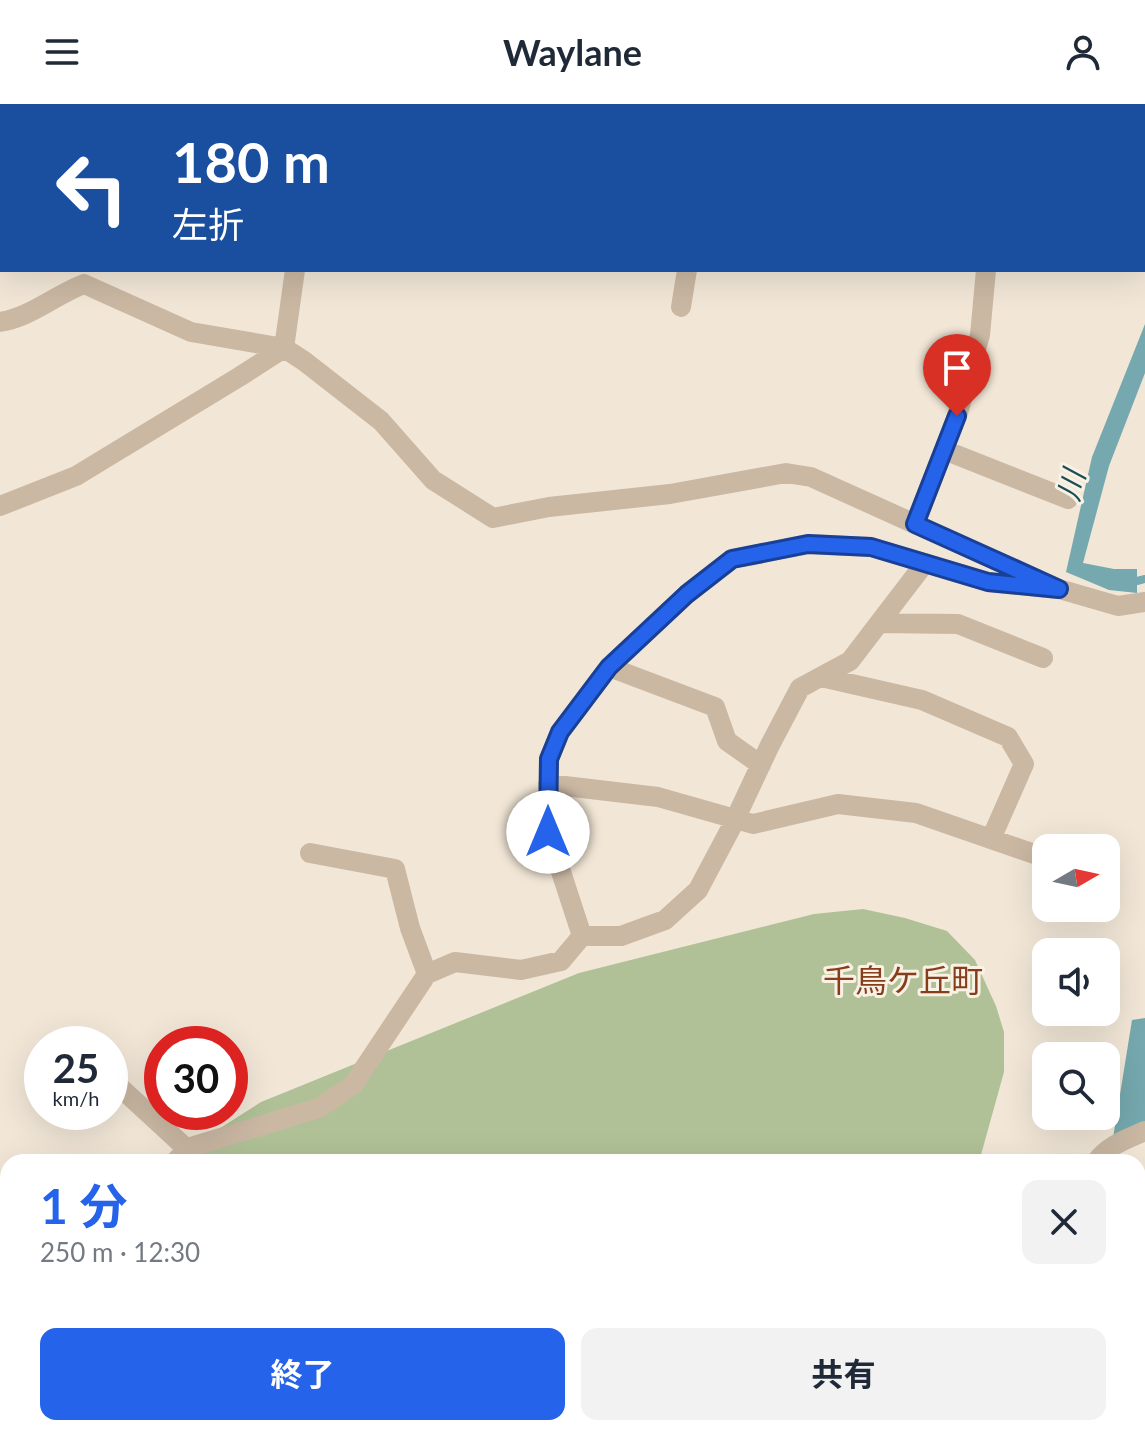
<!DOCTYPE html>
<html lang="ja">
<meta charset="utf-8">
<style>
:root{--surface:#fff;--page:#f2f2f3;--text:#1f2937;--muted:#747a83;--accent:#2563eb}
body{margin:0;font-family:Lato,"Noto Sans JP",sans-serif;background:var(--page);color:var(--text);height:100vh;display:flex;flex-direction:column;font-size:30px;white-space:nowrap}
*{box-sizing:border-box;margin:0}
p{font-size:26px;color:var(--muted)}
.icon{flex:none;width:44px;height:44px;fill:none;stroke:currentColor;stroke-width:2;stroke-linecap:round;stroke-linejoin:round}
.map{position:relative;flex:1;overflow:hidden}
.sheet{position:absolute;left:0px;top:1050px;width:1146px;height:282px;display:flex;flex-direction:column;background:var(--surface);border-radius:24px 24px 0 0;box-shadow:0 8px 32px #0002}
.sheet>*{flex:none}
.banner{position:absolute;left:0px;top:0px;width:1146px;height:168px;box-shadow:0 8px 32px #0002;background:#1a4fa0;color:#fff;overflow:hidden}
.needle{width:52px;rotate:81deg}
.controls{position:absolute;left:1032px;top:730px;display:grid;gap:16px}
.controls a{display:grid;place-items:center;width:88px;height:88px;border-radius:16px;background:var(--surface);box-shadow:0 8px 32px #0002;font-size:40px}
.speed{position:absolute;left:24px;top:922px;display:flex;gap:16px;font-size:40px;font-weight:700;text-align:center}
.speed>*{display:grid;place-content:center;width:104px;height:104px;border-radius:50%;background:var(--surface);box-shadow:0 8px 32px #0002;line-height:1}
.speed small{font-size:20px;font-weight:400}
.speed .limit{border:12px solid #d22;background:#fff;color:#111}
.pin{position:absolute;display:grid;place-items:center;width:68px;height:68px;color:#fff;margin:-82px -34px;border-radius:50% 50% 50% 0;rotate:-45deg;box-shadow:0 0 8px #0007}
.pin .icon{rotate:45deg}
.me{position:absolute;width:88px;margin:-44px;rotate:0deg;stroke-linejoin:round;filter:drop-shadow(0 0 6px #0008)}
.turn{display:flex;align-items:center;gap:28px;height:168px;padding:0 40px;font-size:36px}
.turn .icon{width:104px;height:104px;stroke-width:2.5}
.turn b{display:block;font-size:56px;line-height:68px}
.round{display:grid;place-items:center;flex:none;width:84px;height:84px;border-radius:16px;background:var(--page)}
.overview{display:flex;align-items:center;justify-content:space-between;height:136px;padding:0 40px}
h1{font-size:48px;font-weight:700;line-height:60px;color:var(--accent)}
.button{display:flex;gap:16px;margin-top:auto;padding:16px 40px}
.button a{flex:1;height:92px;border-radius:16px;background:var(--accent);color:#fff;font-size:32px;font-weight:700;line-height:92px;text-align:center}
.button a+a{background:var(--page);color:var(--text)}
header{display:flex;justify-content:space-between;align-items:center;height:104px;padding:0 40px;background:var(--surface);font-size:36px;font-weight:700}
.map>svg:first-child{display:block}
</style>
<header><svg class="icon" aria-label="menu" viewBox="0 0 24 24"><path d="M4 6h16M4 12h16M4 18h16"/></svg>Waylane<svg class="icon" aria-label="person" viewBox="0 0 24 24"><circle cx="12" cy="8" r="4"/><path d="M4 21q1-7 8-7t8 7"/></svg></header>
<div class="map">
<svg width="1145" height="1331" viewBox="0 0 1145 1331">
<rect width="100%" height="100%" fill="#f2e7d7"/>
<path fill="#b0c197" d="M0,0H126L151,2H2V100L0,101Z
M993,0H1145L1144,120V2H993Z
M863,805L905,814L947,827L975,856L996,902L1004,928V968L979,1058H167L261,998L579,869L814,810Z
M8,1198V1324H814L809,1331H0V1209Z"/>
<path fill="#75a9af" d="M1145,220V269L1109,362L1083,459L1114,465H1137V489L1109,486L1066,468L1092,353Z
M1145,914V1020L1113,1034L1132,916Z"/>
<g fill="none" stroke-linecap="round" stroke-linejoin="round">
<path stroke="#75a9af" stroke-width="8" d="M1126,476L1137,477L1145,475"/>
<path stroke="#cab8a3" stroke-width="20" d="M970,0L971,2
M279,2L282,0
M716,2V0
M681,203L687,166
M0,218C31,213 55,191 84,180L191,228L284,244L304,257L381,317L433,376L493,414L549,403L670,390L786,369L811,373L1059,485L1118,502L1145,498
M944,346L1068,395
M0,402L76,372L239,273L284,244L295,166
M915,420L957,312L980,231L986,166
M879,519L958,520L1043,554
M609,563L715,603L727,637L761,661
M821,573L922,596L1008,633L1024,660L991,735
M548,680L658,693L753,720L838,700L916,709L1046,754
M310,749L395,765L410,824L427,870
M582,832H621L665,816L698,786L732,722L770,641L800,584L850,557L925,459
M110,974L187,1045
M175,1058L187,1045L194,1042L319,1004L353,981L427,870L455,858L521,866L561,857L582,832L548,728L549,655L560,628L609,563L687,490L732,455L808,440L871,443L988,478L1059,485
M1096,1058C1108,1041 1127,1035 1145,1027
M0,1152L8,1158
M0,1195L8,1183
M964,1324L965,1331"/>
</g>
<g fill="none" stroke-linecap="round" stroke-linejoin="round">
<defs>
<path id="route" d="M548,728L549,655L560,628L609,563L687,490L732,455L808,440L871,443L988,478L1059,485L915,420L957,312"/>
</defs>
<use href="#route" stroke="#184099" stroke-width="20"/>
<use href="#route" stroke="#2563eb" stroke-width="14"/>
</g>
<g text-anchor="middle" dominant-baseline="central" stroke-width="6" stroke-linejoin="round" paint-order="stroke">
<g font-size="30" font-style="italic" fill="#1a4e57" stroke="#f9f1e3">
<text transform="translate(1070 381) rotate(-76)">川</text>
</g>
<g font-size="32" fill="#863d1c" stroke="#f9f1e3">
<text x="903" y="875">千鳥ケ丘町</text>
</g>
</g>
</svg>
<div class="controls">
<a><svg class="needle" viewBox="-14 -14 28 28"><path d="M0-13l5 13h-10z" fill="#e53935"/><path d="M0 13l5-13h-10z" fill="#747a83"/></svg></a>
<a><svg class="icon" aria-label="sound" viewBox="0 0 24 24"><path d="M4 9h4l5-4v14l-5-4H4zM17 9q2 3 0 6"/></svg></a>
<a><svg class="icon" aria-label="search" viewBox="0 0 24 24"><circle cx="10" cy="10" r="6"/><path d="M15 15l6 6"/></svg></a>
</div>
<div class="speed"><div>25<small>km/h</small></div><div class="limit">30</div></div>
<div class="pin" style="left:957px;top:312px;background:#d93025"><svg class="icon" aria-label="arrive" viewBox="0 0 24 24"><path d="M6 21V4h12l-3 4 3 4H6"/></svg></div>
<svg class="me" style="left:548px;top:728px" viewBox="-20 -20 40 40"><circle r="19" fill="#fff"/><path d="M0-13L10 11 0 6-10 11z" fill="#2563eb"/></svg>
<div class="banner">
<div class="turn"><svg class="icon" aria-label="left" viewBox="0 0 24 24"><path d="M17 20v-9H6M10 6l-5 5 5 5"/></svg><div><b>180 m</b>左折</div></div>
</div>
<section class="sheet">
<div class="overview"><div><h1>1 分</h1><p>250 m · 12:30</p></div><a class="round"><svg class="icon" aria-label="close" viewBox="0 0 24 24"><path d="M6 6l12 12M18 6L6 18"/></svg></a></div>
<div class="button"><a>終了</a><a>共有</a></div>
</section>
</div>
